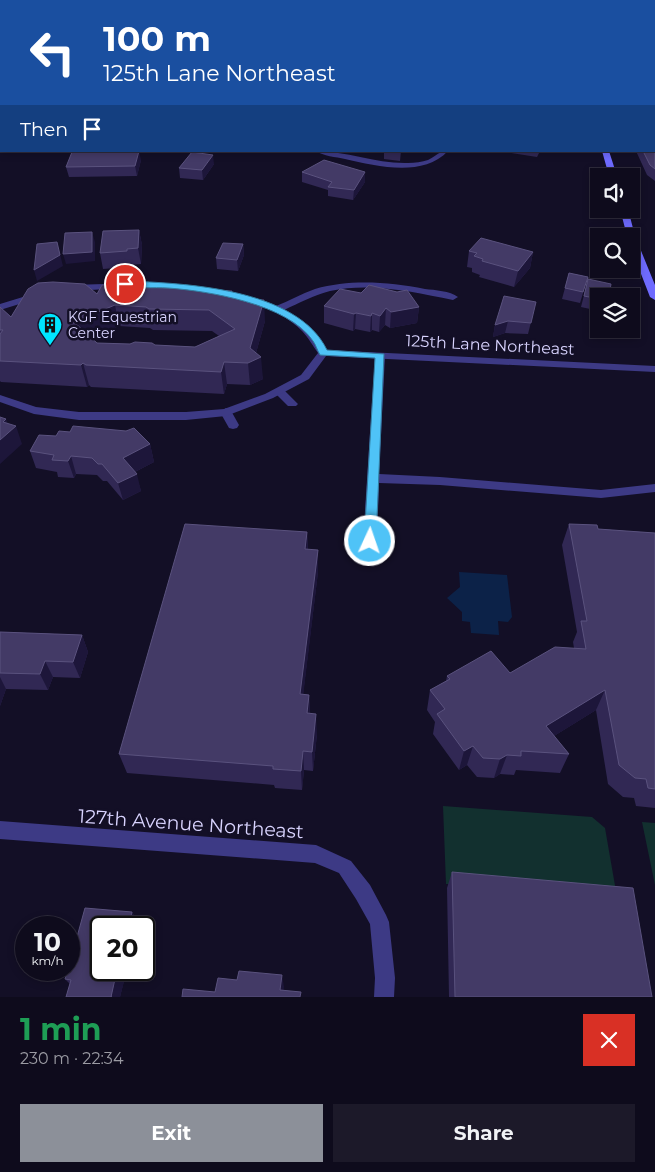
<!DOCTYPE html>
<meta charset="utf-8">
<style>
:root{--surface:#0e0b1c;--page:#1c1929;--text:#f1f3f6;--muted:#9b9ba3;--line:#2e2b3b;--accent:#8c9099}
body{margin:0;font-family:Montserrat,sans-serif;background:var(--page);color:var(--text);height:100vh;display:flex;flex-direction:column;font-size:19px;white-space:nowrap}
*{box-sizing:border-box;margin:0}
p{font-size:16px;color:var(--muted)}
.icon{flex:none;width:28px;height:28px;fill:none;stroke:currentColor;stroke-width:2;stroke-linecap:round;stroke-linejoin:round}
.map{position:relative;height:997px;overflow:hidden}
.side{display:flex;flex-direction:column;background:var(--surface);flex:1}
.side>*{flex:none}
.hud{position:absolute;left:0px;top:0px;width:655px;height:152px;box-shadow:0 2px 8px #0003,0 0 0 1px var(--line);background:#1a4fa0;color:#fff;overflow:hidden}
.controls{position:absolute;left:590px;top:168px;display:grid;gap:10px}
.controls a{display:grid;place-items:center;width:50px;height:50px;border-radius:0px;background:var(--surface);box-shadow:0 2px 8px #0003,0 0 0 1px var(--line);font-size:25px}
.speed{position:absolute;left:15px;top:916px;display:flex;gap:10px;font-size:25px;font-weight:700;text-align:center}
.speed>*{display:grid;place-content:center;width:65px;height:65px;border-radius:50%;background:var(--surface);box-shadow:0 2px 8px #0003,0 0 0 1px var(--line);line-height:1}
.speed small{font-size:12px;font-weight:400}
.speed .limit{border:2px solid #111;border-radius:8px;background:#fff;color:#111}
.pin{position:absolute;display:grid;place-items:center;width:42px;height:42px;color:#fff;margin:-21px;border:2px solid #fff;border-radius:50%;box-shadow:0 1px 5px #0007}
.me{position:absolute;width:55px;margin:-28px;rotate:3deg;stroke-linejoin:round;filter:drop-shadow(0 0 4px #0008)}
.turn{display:flex;align-items:center;gap:18px;height:105px;padding:0 20px;font-size:22px}
.turn .icon{width:65px;height:65px;stroke-width:2.5}
.turn b{display:block;font-size:35px;line-height:42px}
.then{display:flex;align-items:center;height:48px;padding:0 20px;background:#0003;gap:10px;font-size:19px}
.round{display:grid;place-items:center;flex:none;width:52px;height:52px;border-radius:0px;background:var(--page)}
.head{display:flex;align-items:center;justify-content:space-between;height:85px;padding:0 20px}
h1{font-size:30px;font-weight:700;line-height:38px;color:#1e9e55}
.button{display:flex;gap:10px;margin-top:auto;padding:10px 20px}
.button a{flex:1;height:58px;border-radius:0px;background:var(--accent);color:#fff;font-size:20px;font-weight:700;line-height:58px;text-align:center}
.button a+a{background:var(--page);color:var(--text)}
.map>svg:first-child{display:block}
</style>
<div class="map">
<svg width="655" height="997" viewBox="0 0 655 997">
<rect width="100%" height="100%" fill="#130f26"/>
<path fill="#12302f" d="M443,806L592,817L605,828L617,897L446,884Z
M642,822L655,823V885Z"/>
<path fill="#0c2248" d="M459,572L507,575L512,617L508,622L498,621L499,635L471,633L470,622L462,621V612L447,598L460,587Z"/>
<g fill="none" stroke-linecap="round" stroke-linejoin="round">
<path fill="#3d3a85" fill-rule="evenodd" d="M380,353L385,356L379,474L440,477L601,490L655,484V492L601,498L440,485L379,483L377,541L375,545H365L363,541L375,356Z
M279,388L283,389L298,404L296,406H288L275,393L274,391Z
M226,408L230,409L239,425L237,428L233,429L229,428L220,412Z"/>
<path fill="#3d3a85" fill-rule="evenodd" d="M654,40H655V44H654Z
M654,74H655V81H654Z
M316,151C347,151 377,164 408,163C415,163 422,162 428,160C436,156 439,151 448,151C422,178 377,166 345,159C336,157 323,156 316,151Z
M136,283C185,284 230,289 276,306C289,301 301,294 315,289C350,279 389,282 425,289C435,290 450,291 458,297L453,300C414,292 370,282 330,291C314,295 299,303 284,310L309,326L326,350L655,366V372L326,356L309,379L273,398L226,416L186,420H79L34,414L0,402V395L36,407L79,412H186L224,409L265,394L301,375L318,353C313,346 308,337 302,331C255,282 135,287 72,291L67,288L72,285Z
M36,293L41,296L39,298L0,310V304Z
M0,821L316,845L351,861L370,885L386,915L389,922L395,978L394,997H374L375,978L370,924L356,899L339,873L315,863L0,839Z"/>
<path fill="#6f6bff" fill-rule="evenodd" d="M554,0H558V1H554Z
M654,90H655V94H654Z
M602,151H609L617,176H609Z
M620,209H628L635,236L655,285V300L650,297L631,248V236H627Z"/>
</g>
<path fill="#312854" fill-rule="evenodd" d="M576,0H613L614,1H576Z
M655,120V181L647,175L636,151H654Z
M384,151H401L400,161L384,159Z
M505,151H540L537,157L505,152Z
M141,160L137,176L69,177L66,167Z
M214,164L203,180L180,178L179,168Z
M302,172L365,182L353,200L328,196V190L302,182Z
M139,230L142,245L141,264L130,265V267L103,269L100,253Z
M243,244L244,255L238,271L217,269L216,258Z
M469,251L533,252L530,268L514,287L479,277L480,275L472,272V268L467,267Z
M569,273L588,277L580,303L562,299Z
M588,279L599,296V311L581,307Z
M232,291V295L244,296V299L265,321L256,353L263,379L250,385L227,384L224,394L91,387L89,385L87,387L1,382L0,381V307L11,317L97,294ZM119,326L150,328L153,330L212,331L219,336L195,347L97,343L92,338Z
M536,302L528,334L505,333L493,337L495,325Z
M324,306L419,307L417,323L390,328L385,325L379,332L372,330L370,332L355,329L353,331L324,323Z
M70,432L150,444L154,462L135,472L141,491L123,500L107,481H103L97,475L76,474L74,478L58,477L57,472L36,468L30,451L56,436Z
M569,524L598,529L655,533V808L636,806L634,798L623,797L608,784L596,710L554,736L569,754L560,773L516,770L514,775L500,774L494,778L477,777L467,765L459,770L433,734L435,722L427,710L430,690L446,681L447,676L510,673L574,648L573,642L577,632L562,545Z
M307,532L308,550H318V572L303,694L309,695L310,713L317,734L313,771L304,770L302,790L275,788L274,785L127,773L119,754Z
M0,632L82,635L88,652L80,678L53,677L48,690L6,689L0,706Z
M452,872L652,997H449L447,888Z
M132,912L138,923L120,997H66L70,984L65,979Z"/>
<path fill="#1d163a" d="M654,32H655V39H654Z
M1,104V116L0,117V105Z
M139,151L141,160L137,176L135,166Z
M213,155L214,164L203,180L202,170Z
M365,172V182L353,200L354,190Z
M139,230L142,245L141,264L138,248Z
M92,232L95,242V261L66,264L63,254Z
M57,242L63,266L37,281L34,270Z
M243,244L244,255L238,271L237,260Z
M533,252L530,268L514,287L518,271Z
M264,300L265,321L254,360L261,357L263,379L250,385L248,363L250,348Z
M115,305L119,326L79,343L74,322Z
M419,307L417,323L390,328L391,312Z
M386,308L385,325L379,332L380,316Z
M356,313L355,329L353,331L354,314Z
M372,313V330L370,332L371,316Z
M508,321L505,333L493,337L495,325Z
M224,362L227,384L224,394L221,372Z
M83,363L89,385L87,387L81,365Z
M6,419L11,431L16,426L22,444L0,464V440L3,422Z
M150,444L154,462L127,476L123,458Z
M71,456L76,474L74,478L68,461Z
M137,474L141,491L123,500L118,483Z
M307,532L308,554L305,549Z
M318,550V572L301,714L300,694Z
M82,635L88,652L80,678L73,662Z
M45,661L53,677L48,690L40,674Z
M0,677L6,689L0,706Z
M605,690L596,710L538,746L546,726Z
M309,695L310,715L307,713Z
M316,714L317,734L313,771L312,752Z
M473,746L467,765L459,770L464,751Z
M303,751L304,770L302,790L301,771Z
M507,755L500,774L494,778L500,759Z
M132,912L138,923L137,928H128Z
M117,970H127L120,997H111Z
M282,975L284,987L283,997L280,990Z"/>
<path fill="#433a66" stroke="#5a527e" fill-rule="evenodd" d="M89,0H117V1H91Z
M194,0H280V1H194Z
M378,0H404V1H378Z
M582,0H613L614,1H584Z
M654,4H655V32H654Z
M0,89H1V104L0,105Z
M654,118L655,120V169L650,165L643,151H654Z
M139,151L135,166L66,167L72,152Z
M192,152L213,155L202,170L179,168Z
M324,160L365,172L354,190L328,187L332,182L302,172Z
M139,230L138,248L127,249V251L100,253L103,231Z
M92,232V252L63,254L65,233Z
M481,238L533,252L518,271L482,261L483,259L474,256L477,253L469,251Z
M57,242L60,255L34,270L37,244Z
M223,243L243,244L237,260L216,258Z
M569,273L588,277L583,292L565,288Z
M588,279L611,284L609,296H599V299L584,296Z
M53,282L85,284L97,294L102,285L232,291L231,295L244,296L243,299L264,300L250,348L261,357L248,363L224,362L221,372L86,365L83,363L81,365L0,361V334L3,330H0V307L11,317L28,289L38,283ZM115,305L146,307L149,309L209,310L235,329L195,347L155,345L152,343L135,342L130,344L97,343L74,322Z
M369,285L397,292L407,290L419,307L391,312L386,308L380,316L372,313L371,316L356,313L354,314L324,306L340,289L361,293Z
M504,296L536,302L531,323L508,321L495,325Z
M0,417L6,419L3,422L16,426L0,440Z
M73,426L126,431L134,428L150,444L123,458L137,474L118,483L102,464H98L92,458L71,456L68,461L52,460L54,455L30,451L39,435L56,436L59,431L70,432Z
M185,524L307,532L305,549L318,550L300,694L309,695L307,713L316,714L312,752L303,751L301,771L273,769V766L119,754Z
M569,524L597,525L598,529L655,533V789L648,788L646,779L635,778L619,765L605,690L546,726L569,754L521,751V756L507,755L500,759L483,758L473,746L464,751L437,714L445,709L430,690L450,679L447,676L491,651L510,673L555,647L586,649L581,621H587Z
M0,632L82,635L73,662L45,661L40,674L0,673Z
M452,872L633,888L652,997H455Z
M85,908L132,912L128,928H101V970H117L111,997H112H66L71,980L65,979L68,970H69V966Z
M239,971L282,975L280,990L301,992L300,997H182L183,989L215,992L218,978L237,980Z"/>
<path fill="#4fc3f7" stroke="#337fa1" d="M125,281C184,283 297,288 327,350L384,354L376,541L374,545L370,546L364,541L375,358L320,355C317,350 316,345 313,341C288,304 209,291 168,288C153,287 137,289 122,286L120,284Z"/>
<defs>
<symbol id="building-pin" viewBox="-11 -11 22 30"><path d="M0 17L-7.5 6A9.5 9.5 0 1 1 7.5 6Z" fill="#00e5ff" stroke="#130f26"/><path d="M-4-6H4V6H1V3H-1V6H-4ZM-2.5-4.3h1.7v1.8h-1.7ZM.8-4.3h1.7v1.8H.8ZM-2.5-1h1.7V.8h-1.7ZM.8-1h1.7V.8H.8Z" fill="#111"/></symbol>
</defs>
<g fill-rule="evenodd">
<use href="#building-pin" x="36" y="311" width="28" height="38"/>
</g>
<g text-anchor="middle" dominant-baseline="central" stroke-width="5" stroke-linejoin="round" paint-order="stroke">
<g font-size="14" fill="#d9d4ff" stroke="#130f26" text-anchor="start">
<text x="68" y="317">KGF Equestrian<tspan x="68" dy="16">Center</tspan></text>
</g>
<g font-size="16" fill="#d9d4ff" stroke="#130f26">
<text transform="translate(490 345) rotate(3)">125th Lane Northeast</text>
</g>
<g font-size="19" fill="#d9d4ff" stroke="#130f26">
<text transform="translate(191 824) rotate(4)">127th Avenue Northeast</text>
</g>
</g>
</svg>
<div class="controls">
<a><svg class="icon" aria-label="sound" viewBox="0 0 24 24"><path d="M4 9h4l5-4v14l-5-4H4zM17 9q2 3 0 6"/></svg></a>
<a><svg class="icon" aria-label="search" viewBox="0 0 24 24"><circle cx="10" cy="10" r="6"/><path d="M15 15l6 6"/></svg></a>
<a><svg class="icon" aria-label="layers" viewBox="0 0 24 24"><path d="M12 4l9 5-9 5-9-5zM3 14l9 5 9-5"/></svg></a>
</div>
<div class="speed"><div>10<small>km/h</small></div><div class="limit">20</div></div>
<div class="pin" style="left:125px;top:284px;background:#d93025"><svg class="icon" aria-label="arrive" viewBox="0 0 24 24"><path d="M6 21V4h12l-3 4 3 4H6"/></svg></div>
<svg class="me" style="left:370px;top:541px" viewBox="-20 -20 40 40"><circle r="17" fill="#4fc3f7" stroke="#fff" stroke-width="3"/><path d="M0-11L8 9 0 5-8 9z" fill="#fff"/></svg>
<div class="hud">
<div class="turn"><svg class="icon" aria-label="left" viewBox="0 0 24 24"><path d="M17 20v-9H6M10 6l-5 5 5 5"/></svg><div><b>100 m</b>125th Lane Northeast</div></div>
<div class="then">Then<svg class="icon" aria-label="arrive" viewBox="0 0 24 24"><path d="M6 21V4h12l-3 4 3 4H6"/></svg></div>
</div>
</div>
<section class="side">
<div class="head"><div><h1>1 min</h1><p>230 m · 22:34</p></div><a class="round" style="background:#d93025;color:#fff"><svg class="icon" aria-label="close" viewBox="0 0 24 24"><path d="M6 6l12 12M18 6L6 18"/></svg></a></div>
<div class="button"><a>Exit</a><a>Share</a></div>
</section>
